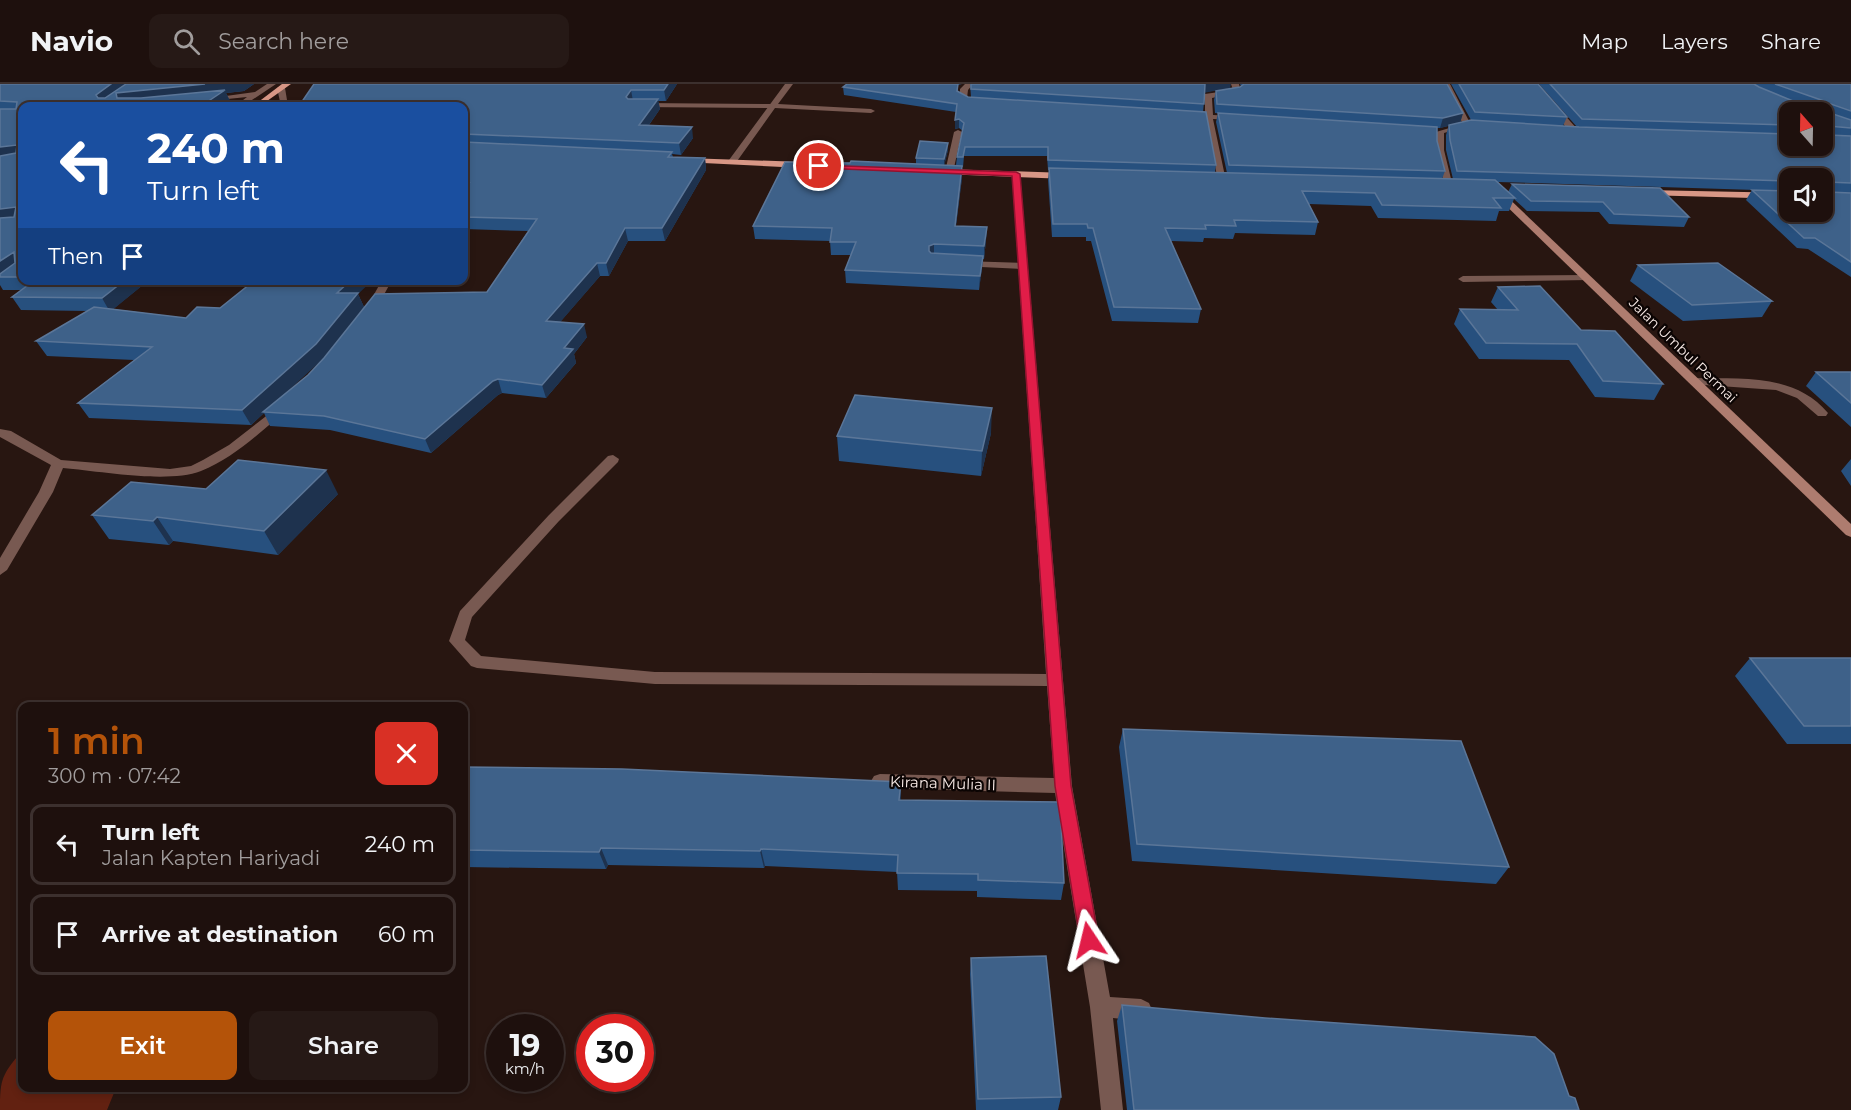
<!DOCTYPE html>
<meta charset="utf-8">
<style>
:root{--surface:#1e100d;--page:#261916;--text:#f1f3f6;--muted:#a19d9d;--line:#3c302e;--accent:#b45309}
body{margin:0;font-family:Montserrat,sans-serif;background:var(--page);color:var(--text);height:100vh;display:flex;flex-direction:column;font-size:22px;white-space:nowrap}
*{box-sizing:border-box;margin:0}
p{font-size:20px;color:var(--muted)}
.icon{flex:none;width:33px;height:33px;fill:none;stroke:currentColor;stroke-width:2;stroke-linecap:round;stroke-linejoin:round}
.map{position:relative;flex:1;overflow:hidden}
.sheet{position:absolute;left:18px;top:618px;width:450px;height:390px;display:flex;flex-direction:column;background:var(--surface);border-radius:12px;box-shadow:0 3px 9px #0003,0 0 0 2px var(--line)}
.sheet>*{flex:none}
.banner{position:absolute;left:18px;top:18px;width:450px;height:183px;border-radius:12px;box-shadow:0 3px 9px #0003,0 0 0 2px var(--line);background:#1a4fa0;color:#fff;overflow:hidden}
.needle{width:39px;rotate:340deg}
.fabs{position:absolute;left:1779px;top:18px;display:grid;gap:12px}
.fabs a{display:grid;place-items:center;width:54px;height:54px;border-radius:12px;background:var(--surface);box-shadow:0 3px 9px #0003,0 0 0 2px var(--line);font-size:30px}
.speed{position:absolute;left:486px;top:930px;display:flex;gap:12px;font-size:30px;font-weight:700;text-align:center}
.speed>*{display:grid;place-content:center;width:78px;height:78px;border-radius:50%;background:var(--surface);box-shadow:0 3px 9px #0003,0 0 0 2px var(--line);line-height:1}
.speed small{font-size:15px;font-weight:400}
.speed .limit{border:9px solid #d22;background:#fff;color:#111}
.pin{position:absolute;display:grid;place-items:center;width:51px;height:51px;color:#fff;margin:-26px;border:3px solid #fff;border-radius:50%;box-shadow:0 2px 6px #0007}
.me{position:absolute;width:66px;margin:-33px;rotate:350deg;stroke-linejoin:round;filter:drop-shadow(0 0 4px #0008)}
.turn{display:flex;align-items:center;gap:21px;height:126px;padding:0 30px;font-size:27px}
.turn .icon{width:78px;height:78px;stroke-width:2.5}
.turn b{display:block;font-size:42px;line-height:51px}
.then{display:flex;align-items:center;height:57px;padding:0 30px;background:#0003;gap:12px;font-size:22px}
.round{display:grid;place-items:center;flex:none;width:63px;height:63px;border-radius:12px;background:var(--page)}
.overview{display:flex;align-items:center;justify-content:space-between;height:102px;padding:0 30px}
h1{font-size:36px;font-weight:600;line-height:45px;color:var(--accent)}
.cta{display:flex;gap:12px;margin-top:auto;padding:12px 30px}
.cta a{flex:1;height:69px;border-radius:12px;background:var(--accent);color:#fff;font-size:24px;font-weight:600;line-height:69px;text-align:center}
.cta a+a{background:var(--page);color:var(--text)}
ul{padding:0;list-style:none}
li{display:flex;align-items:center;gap:18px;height:81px;margin:0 12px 9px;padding:0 18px;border:3px solid var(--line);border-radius:12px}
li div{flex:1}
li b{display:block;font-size:22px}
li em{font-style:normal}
header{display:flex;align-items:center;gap:36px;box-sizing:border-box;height:84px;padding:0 30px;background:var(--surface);border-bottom:2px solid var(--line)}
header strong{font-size:28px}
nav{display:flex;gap:33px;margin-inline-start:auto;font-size:21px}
.search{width:420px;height:54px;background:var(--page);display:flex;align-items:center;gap:15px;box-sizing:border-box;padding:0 21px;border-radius:12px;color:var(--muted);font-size:22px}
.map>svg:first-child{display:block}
</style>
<header>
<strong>Navio</strong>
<div class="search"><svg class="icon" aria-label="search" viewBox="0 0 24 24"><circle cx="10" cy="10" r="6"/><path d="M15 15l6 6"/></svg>Search here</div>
<nav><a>Map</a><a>Layers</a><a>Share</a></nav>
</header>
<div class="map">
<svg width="1851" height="1026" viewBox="0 0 1851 1026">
<rect width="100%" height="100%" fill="#281611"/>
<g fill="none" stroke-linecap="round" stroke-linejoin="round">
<path fill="#622111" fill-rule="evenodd" d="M22,967V1004H116L107,1026H0C0,994 2,991 22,967Z"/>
<path fill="#785951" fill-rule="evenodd" d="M281,2L285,4L288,22H281L277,4Z
M639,19L774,20L778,22L774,24L636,23Z
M963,177L1023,179L1028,182L1023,185L960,182L958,180Z
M1586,191L1590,192V196L1463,198L1458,195L1463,192Z"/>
<path fill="#785951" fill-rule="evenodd" d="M267,0H276L243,22H235L247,13L208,17L204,15L255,8Z
M785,0H793L778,20L871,25L875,27L871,29L775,24L735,80H729V76Z
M965,0H973L968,6L967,14L981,16V20L960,17V5Z
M1231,0H1239L1241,8L1212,14L1213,31L1235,32L1239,34L1235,36L1213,35L1226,97L1222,100L1218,97L1206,35L1183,32L1187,30H1205V10L1233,6Z
M1442,0H1450L1471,41L1444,49V66L1453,103L1449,106L1445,103L1436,66V48L1463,40Z
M1529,0H1537L1578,46V50H1572Z
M958,46L962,48L953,88L949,91L945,88L954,48Z
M1016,87L1020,90L1072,702L1110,913L1141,915L1149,919L1152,926L1149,933L1141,937L1113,934L1123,1026H1101L1090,923L1055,709L880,704L874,702L871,697L874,692L880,690L1054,694L1047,602L655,600L477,584L471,582L449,557L460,527L549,431L608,372L613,371L619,375L618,378L559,437L472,533L465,556L481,572L655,588L1046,590L1012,90Z
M382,196H392L375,227H367L366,225Z
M1695,294C1741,295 1795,289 1828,329L1826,332H1818L1797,314L1776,306L1691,300V296Z
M283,319L289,323L287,326C260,348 234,374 201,387C167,400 100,387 63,384L53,408L7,486L0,491V474L39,408L51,381L0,353V345L11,347L61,376L170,385L191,382L203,376L229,361Z"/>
<path fill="#ae7c6f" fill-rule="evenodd" d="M1495,107H1501L1851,440V453L1846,451L1495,111Z"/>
<path fill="#d89786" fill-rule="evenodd" d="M282,0H291L260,22H253Z
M686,74L803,78L807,81L803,84L683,78L682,76Z
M944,85L1067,89L1071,92L1067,95L941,90V86Z
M1646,106L1790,109V115L1643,111L1642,109Z"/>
</g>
<path fill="#27507e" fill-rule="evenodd" d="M0,0H254L244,7L226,9L230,17L22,22V196H149L113,225L186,234L220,224L358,210L364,223L285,310L487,208L528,147L464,145V22L677,0L666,17H658L660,25L649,41L693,54L681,71L672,70L673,73L705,74L706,86L665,157H628L609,192H600L560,238L587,253L574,270L576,279L546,314L502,309L498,311L431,369L330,346L270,342L264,329L251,341L89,334L78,319L134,276L47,272L36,257L87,227L21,226L12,213L22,206H3L0,201Z
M847,0H962L958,1V7L968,13H971L970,0L1230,4L1205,8L1203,28L1216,81L1215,88L1227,89L1216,38L1218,29L1231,30L1215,29L1214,16L1216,7L1240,3L1241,2L1240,0H1447L1463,29L1460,39L1440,44H1437V57L1445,87L1442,95H1453L1446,66V51L1449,41L1471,36L1451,0H1538L1567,33L1563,42L1577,43L1539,0H1851V193L1808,165L1797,164L1746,116L1752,106L1790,128L1822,94H1790V107L1498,98L1508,108L1512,100L1689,133L1684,143L1609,140L1599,128L1527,127L1514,115L1509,127H1499L1496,137L1378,134L1371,122L1309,120L1318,138L1315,151L1235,149L1233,155L1204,154L1203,158L1171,157L1201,225L1198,239L1112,237L1091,157H1086V153H1052L1048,96L1049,86H1048L1047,72H964L963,83H962V94L956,142L987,143L986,156L984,175H983L979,206L846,199L845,186L851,171H831L830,157L755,155L753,142L916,80V74L948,59V66L944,81H956L957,73L963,47L959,44L955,45L956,28L844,11L843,3ZM1790,28L1822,62H1790Z
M1638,181L1772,217L1762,233L1683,237L1630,197Z
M1498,203L1581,246L1663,300L1654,316L1595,313L1569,276L1479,275L1454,240L1460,225L1498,226L1491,218Z
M1816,288H1851V343L1806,302Z
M991,349L981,392L839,377L837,352Z
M1851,375V402L1841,387Z
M206,405L338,410L278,471L173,457L169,461L109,455L92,431Z
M1750,574H1851V660H1787L1735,592Z
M1123,645L1509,783L1496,800L1132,777L1119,663Z
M464,683L901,716L1064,799L1061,816L977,813V807L898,806L897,788L765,782L764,784L608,781L606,785L464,783Z
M971,874L1061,1013L1058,1026H976L970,890Z
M1122,921L1569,1012L1579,1026H1127L1117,937Z"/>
<path fill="#1e324e" d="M111,0H254L244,7L226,9L230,17L222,22H102L96,11Z
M668,0H677L666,17L664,6Z
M1205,0H1231L1230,4L1203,9Z
M631,6L633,17L628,23L626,13Z
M658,15L660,25L641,52L639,41Z
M1463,29L1460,39L1440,44L1443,34Z
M959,35V44L955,45V36Z
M692,43L693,54L681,71L679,59Z
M948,59V66L944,83V75Z
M17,61L22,71L0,76V63Z
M705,74L706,86L665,157L662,144Z
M962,82V94L954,155L955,142Z
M16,123L22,134L0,138V125Z
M987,143L986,156L984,175V162Z
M625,144L628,157L609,192L606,179Z
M934,160V173L929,180V162Z
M14,168L22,181L0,193V177Z
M983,172L982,185L979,206L980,192Z
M597,179L600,192L550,250L546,237Z
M125,196H149L110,228L102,214Z
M351,196H373L358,210L364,223L323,275L265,328H263L264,329L251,341L242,326L337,209Z
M584,240L587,253L574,270L576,279L546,314L542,301L564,264Z
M498,295L502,309L498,311L431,369L425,355L493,297Z
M992,324L991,349L981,392L982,367Z
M326,386L338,410L278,471L264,447Z
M157,433L173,457L169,461L153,437Z
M901,698V715L900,734L899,716Z
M601,764L608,781L606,785L599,768Z
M761,765L765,782L764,784L760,767Z"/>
<path fill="#3e6189" stroke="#5b7698" stroke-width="1.5" d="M0,0H111L96,11L98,14H105L126,0H205L116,9L117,14H141L225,6L201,22H22V193H0V190L15,179L14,168L0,177V134L14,133L16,123L0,125V72L16,69L17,61L0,63V25H16L17,18L0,17Z
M314,0H668L664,6H631L626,13L628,15H658L639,41L692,43L679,59L464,50V22H299Z
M847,0H958L957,7L968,13L1206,28L1216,81L1048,76V63H965L963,73H957L964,39L959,35L955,36L957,20L843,3Z
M971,0H1205L1204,20L971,5Z
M1244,0H1447L1463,29L1443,34L1217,20L1216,7L1240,3Z
M1459,0H1538L1567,33L1475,28Z
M1550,0H1754L1759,3L1793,17L1815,21L1826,19L1824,17L1775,0H1851V27L1828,19L1825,21L1827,28L1851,36V44L1828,42L1825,49L1828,51L1851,52V99L1827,98L1826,106L1828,108L1851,109V178L1815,154H1804L1752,106L1790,107V128H1822V94H1790V97L1457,87L1450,56L1449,41L1471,36L1579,43L1790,50V62H1822V28H1790V41L1582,35Z
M1218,29L1437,43V57L1445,87L1229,81Z
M920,57L948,59L944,75L916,74Z
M464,58L672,68L668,73L705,74L662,144H625L606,179H597L546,237L584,240L564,264L573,265L542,301L498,295L493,297L425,355L324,332L263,328L308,291L324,274L375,210L487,208L537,135L464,133V104L469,99H464Z
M851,77L962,82L955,142L987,143L984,162L934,160L929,162V167L931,169L983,172L980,192L845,186L856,158H830L832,144L753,142L785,78L850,79Z
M1049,84L1495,96L1515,114H1493L1501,124L1382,121L1375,109L1302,107L1318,138L1234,136L1236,142L1205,141L1206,145L1165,144L1201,225L1114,223L1093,144H1088L1087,140H1053Z
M1512,100L1660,104L1689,133L1614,130L1603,118L1531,117Z
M1718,179L1772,217L1692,221L1638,181Z
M35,196H125L102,214L12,213Z
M255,196H351L337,209H358L316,260L242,326L78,319L152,263L36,257L94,223L186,234L197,223L220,224Z
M1540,202L1581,246L1615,247L1663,300L1603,297L1577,260L1486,259L1460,225L1518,226L1498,203Z
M1816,288H1851V319Z
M855,311L992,324L982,367L837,352Z
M238,376L326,386L264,447L157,433L153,437L92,431L131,398L206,405Z
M1750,574H1851V642H1804Z
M1123,645L1461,657L1509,783L1137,760Z
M464,683L622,685L901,698L899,716L1060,718L1064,799L978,796V790L897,789L898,771L761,765L760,767L601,764L599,768L464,766Z
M1046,872L1061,1013L978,1015L971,874Z
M1122,921L1265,934L1535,953L1554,970L1569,1012L1575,1014L1579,1026H1134Z"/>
<path fill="#e11d48" stroke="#92132f" stroke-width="1.5" d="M816,81L1016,88L1020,90L1071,702L1099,856L1096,863L1089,865L1083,863L1080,856L1055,702L1012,92L819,84H816Z"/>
<g text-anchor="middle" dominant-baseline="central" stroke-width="4.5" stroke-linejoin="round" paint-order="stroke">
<g font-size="14" fill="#faece8" stroke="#0b0403">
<text transform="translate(1683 266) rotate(44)">Jalan Umbul Permai</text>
</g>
<g font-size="15" fill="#faece8" stroke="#0b0403">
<text transform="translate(943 699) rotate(2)">Kirana Mulia II</text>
</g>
</g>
</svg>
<div class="fabs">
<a><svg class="needle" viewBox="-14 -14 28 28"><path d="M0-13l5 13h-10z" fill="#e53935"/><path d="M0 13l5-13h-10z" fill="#a19d9d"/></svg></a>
<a><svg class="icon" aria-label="sound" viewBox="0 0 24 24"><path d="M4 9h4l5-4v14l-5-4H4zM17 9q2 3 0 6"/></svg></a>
</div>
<div class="speed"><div>19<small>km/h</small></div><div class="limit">30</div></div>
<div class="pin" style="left:819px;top:82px;background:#d93025"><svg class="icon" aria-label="arrive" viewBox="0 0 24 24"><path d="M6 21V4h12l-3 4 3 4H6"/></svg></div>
<svg class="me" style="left:1089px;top:856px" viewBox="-20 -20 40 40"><path d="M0-17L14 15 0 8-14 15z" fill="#e11d48" stroke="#fff" stroke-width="4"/></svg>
<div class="banner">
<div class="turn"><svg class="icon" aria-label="left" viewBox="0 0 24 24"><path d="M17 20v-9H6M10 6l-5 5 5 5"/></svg><div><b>240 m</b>Turn left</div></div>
<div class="then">Then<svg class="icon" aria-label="arrive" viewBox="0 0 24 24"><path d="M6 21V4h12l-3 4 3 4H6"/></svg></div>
</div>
<section class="sheet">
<div class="overview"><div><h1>1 min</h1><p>300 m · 07:42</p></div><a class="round" style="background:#d93025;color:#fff"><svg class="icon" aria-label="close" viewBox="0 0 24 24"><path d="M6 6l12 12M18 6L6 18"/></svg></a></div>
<ul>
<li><svg class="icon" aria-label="left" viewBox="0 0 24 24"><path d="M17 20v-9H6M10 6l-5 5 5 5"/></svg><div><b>Turn left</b><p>Jalan Kapten Hariyadi</p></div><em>240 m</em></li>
<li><svg class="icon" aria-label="arrive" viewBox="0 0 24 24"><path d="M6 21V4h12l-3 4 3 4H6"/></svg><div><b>Arrive at destination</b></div><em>60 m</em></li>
</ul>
<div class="cta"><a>Exit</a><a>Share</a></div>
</section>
</div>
